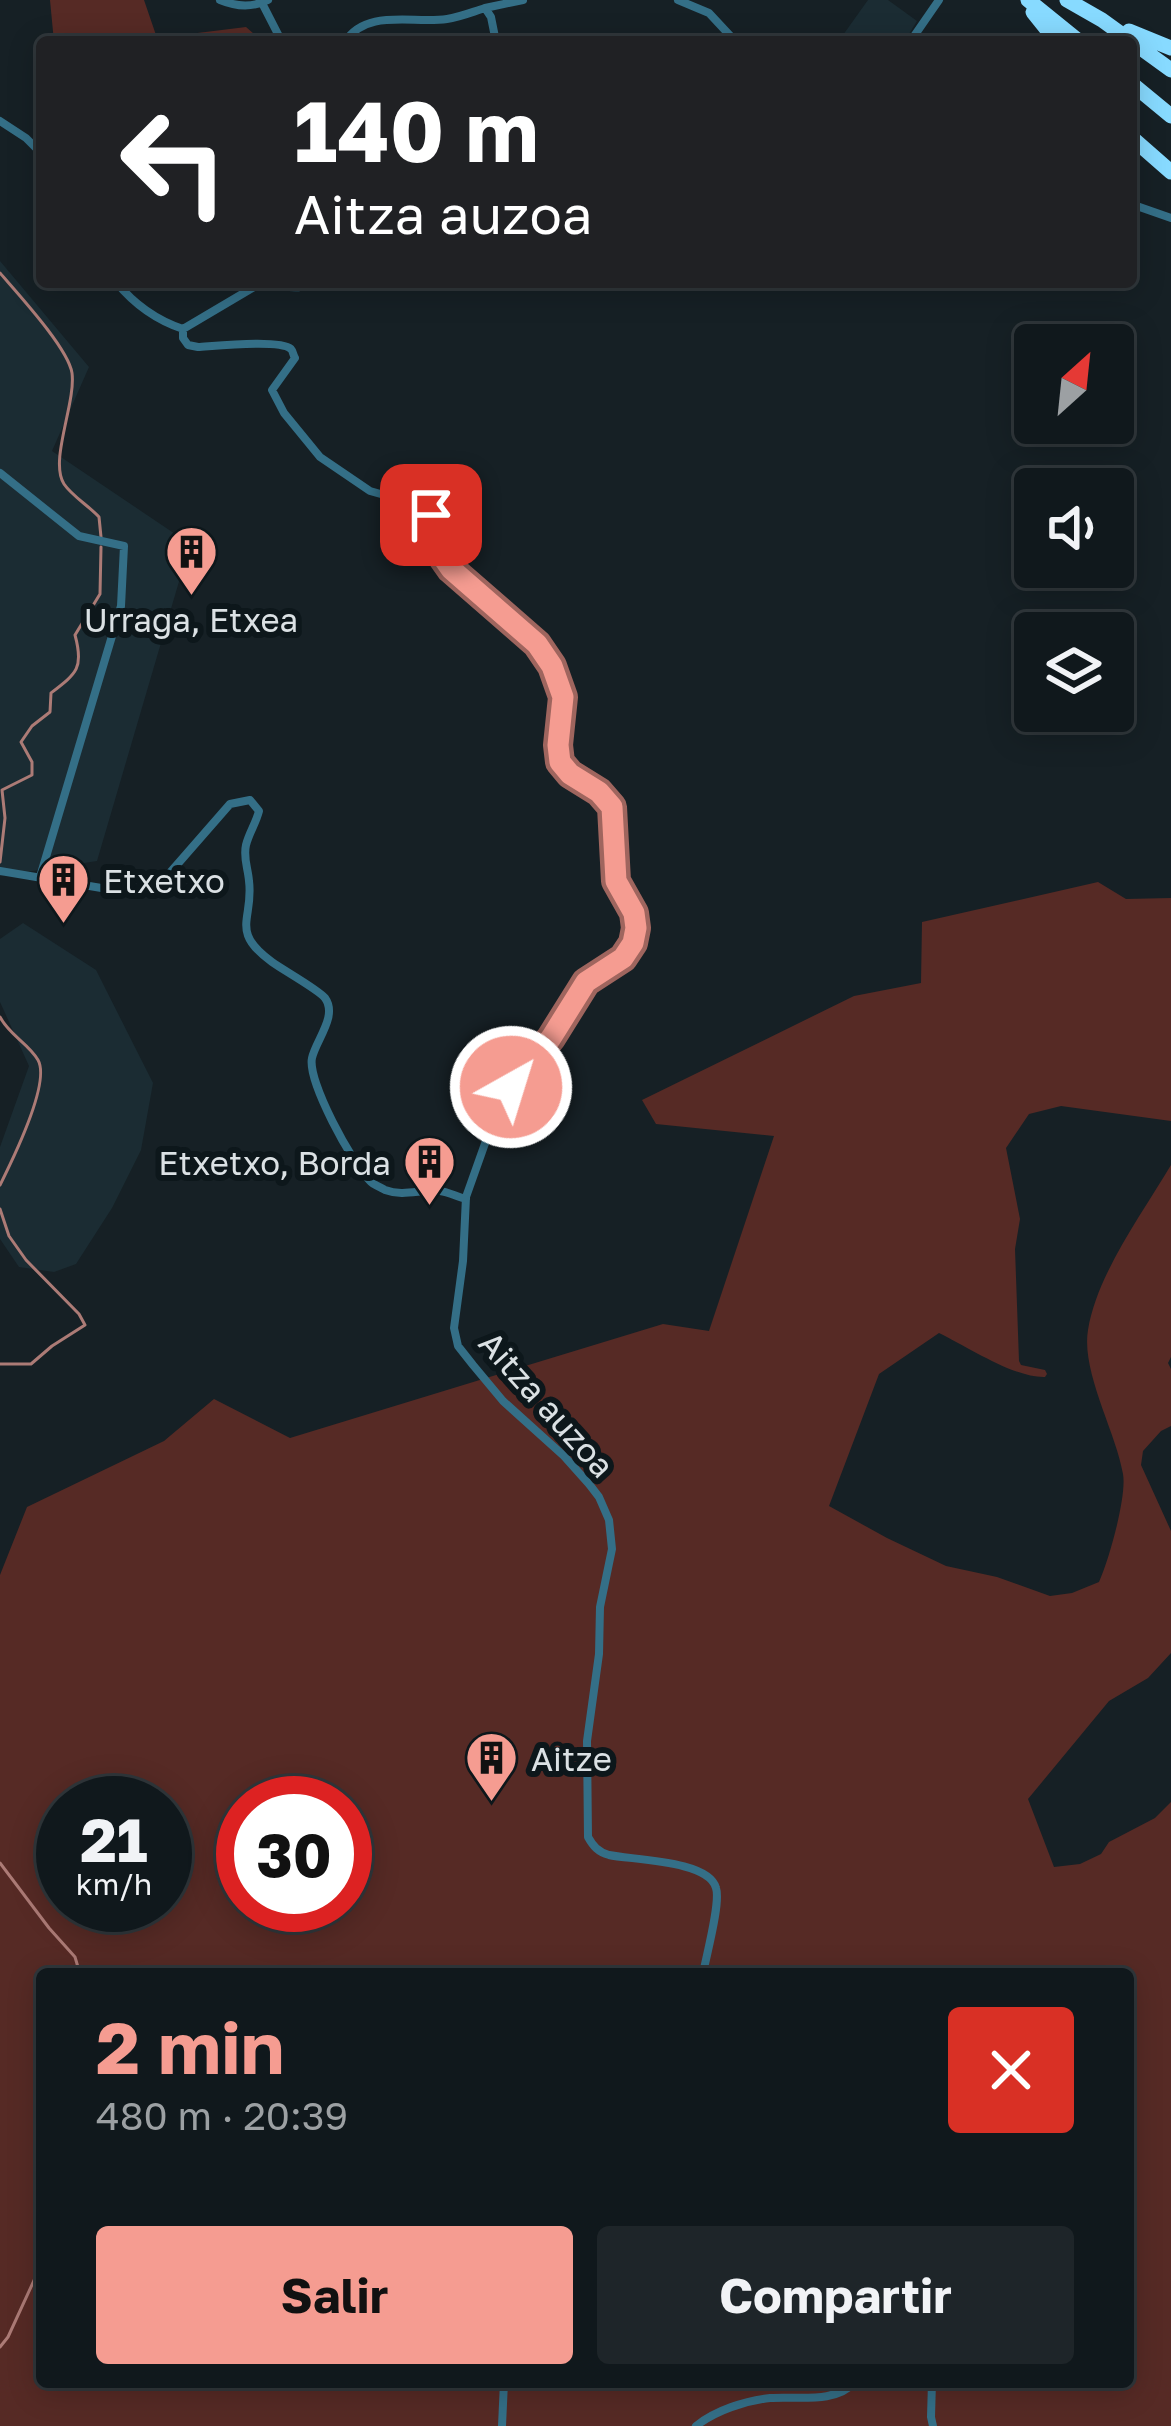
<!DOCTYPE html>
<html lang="es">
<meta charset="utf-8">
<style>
:root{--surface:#10181c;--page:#1e2529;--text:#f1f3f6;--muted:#9ca0a3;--line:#30373b;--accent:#f59c91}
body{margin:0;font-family:"Golos Text",sans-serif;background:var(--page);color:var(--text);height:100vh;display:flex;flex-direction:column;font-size:45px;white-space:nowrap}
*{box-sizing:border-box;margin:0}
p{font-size:39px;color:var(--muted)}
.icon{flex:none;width:66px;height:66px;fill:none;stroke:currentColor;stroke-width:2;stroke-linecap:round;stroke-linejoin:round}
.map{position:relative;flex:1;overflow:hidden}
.side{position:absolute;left:36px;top:1968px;width:1098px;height:420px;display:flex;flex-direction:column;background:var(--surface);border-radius:12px;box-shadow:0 6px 30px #0003,0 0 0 3px var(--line)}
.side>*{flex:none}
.guide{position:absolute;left:36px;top:36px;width:1101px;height:252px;border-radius:12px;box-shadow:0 6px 30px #0003,0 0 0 3px var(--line);background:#202124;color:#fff;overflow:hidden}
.needle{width:78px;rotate:27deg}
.fabs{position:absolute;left:1014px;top:324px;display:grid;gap:24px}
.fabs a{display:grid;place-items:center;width:120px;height:120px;border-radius:12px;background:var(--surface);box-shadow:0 6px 30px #0003,0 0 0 3px var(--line);font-size:60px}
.speed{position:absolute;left:36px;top:1776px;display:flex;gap:24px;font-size:60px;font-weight:700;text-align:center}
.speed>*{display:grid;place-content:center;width:156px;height:156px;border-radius:50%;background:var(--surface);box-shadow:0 6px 30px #0003,0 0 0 3px var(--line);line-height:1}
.speed small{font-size:30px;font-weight:400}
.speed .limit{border:18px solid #d22;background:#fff;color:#111}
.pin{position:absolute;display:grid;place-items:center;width:102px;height:102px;color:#fff;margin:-51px;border-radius:24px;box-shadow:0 6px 18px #0006}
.me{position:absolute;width:132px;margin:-66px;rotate:39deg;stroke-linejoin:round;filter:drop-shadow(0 0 9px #0008)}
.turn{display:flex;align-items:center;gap:42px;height:252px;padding:0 60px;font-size:54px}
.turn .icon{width:156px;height:156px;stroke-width:2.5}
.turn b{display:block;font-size:84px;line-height:102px}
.round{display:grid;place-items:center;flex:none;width:126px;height:126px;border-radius:12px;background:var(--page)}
.overview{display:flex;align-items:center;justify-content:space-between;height:204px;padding:0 60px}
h1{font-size:72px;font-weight:700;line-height:90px;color:var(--accent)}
.button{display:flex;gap:24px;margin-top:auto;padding:24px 60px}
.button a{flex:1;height:138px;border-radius:12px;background:var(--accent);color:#111;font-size:48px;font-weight:700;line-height:138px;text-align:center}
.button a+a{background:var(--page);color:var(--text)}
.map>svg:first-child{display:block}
</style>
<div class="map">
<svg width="1171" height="2426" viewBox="0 0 1171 2426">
<rect width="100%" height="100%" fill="#162025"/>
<path fill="#1b2c33" d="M868,0H888L917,21L904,42H838Z
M0,261L89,367L52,451L190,544L97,861L0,876Z
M23,923L96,970L153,1083L141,1150L112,1208L76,1264L54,1272L19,1267L0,1239V1147L29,1066L0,1002V939Z"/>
<path fill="#562a25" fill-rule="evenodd" d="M50,0H144L157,38L246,27L263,42H54Z
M1098,882L1126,899L1171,898V1121L1061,1106L1029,1114L1006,1148L1020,1219L1015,1249L1019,1361L1021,1365L1045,1370L1047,1374L1045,1377C1014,1378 968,1347 939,1333L879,1374L829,1506L887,1538L946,1566L997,1577L1050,1596L1072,1593L1099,1582C1109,1560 1127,1496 1123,1474C1116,1432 1081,1372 1088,1330C1097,1274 1142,1214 1171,1165V1357L1168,1363L1171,1369V1426L1161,1431L1143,1451L1141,1465L1171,1531V1653L1148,1678L1109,1701L1028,1799L1054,1867L1080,1864L1101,1854L1109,1842L1155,1818L1171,1802V2426H0V1575L27,1507L164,1441L214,1399L290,1438L663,1324L709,1331L774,1136L656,1124L642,1100L854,996L921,983L922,922ZM63,1803H165V1905H63ZM243,1803H345V1905H243ZM42,1974H1128V2382H42Z"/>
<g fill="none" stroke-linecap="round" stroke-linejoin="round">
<path stroke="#ac7b76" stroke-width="3" d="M0,273C18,294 68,348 72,373C76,403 49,461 64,484C72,496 89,506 99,517L101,537
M0,862L5,818L2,790L32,775V762L21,742L32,726L50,712L51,693C77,673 84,668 75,635L100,594L101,547
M0,1017C9,1035 28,1043 38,1060C51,1083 12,1161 0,1185
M0,1209L9,1236L26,1260L79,1314L85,1325L52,1346L31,1364H0
M0,1863L49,1928L75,1957L80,1974
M0,2347L8,2337L42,2263"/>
<path stroke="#346f87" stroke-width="8" d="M220,0C237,7 252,8 268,0
M678,0L709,13L736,42
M262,3L282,42
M485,8L523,0
M345,42C366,8 413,24 447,19C460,17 472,12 485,8L491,17L496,42
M910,42L939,0
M0,121L26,138L42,154
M1131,204L1171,218
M116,282C134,304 156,320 183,329
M316,282C295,294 276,281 254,287L183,329V338L188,345L198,347C215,346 280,339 291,349C293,351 293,355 295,358L272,390L284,413L320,457L370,491L420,505L431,515L437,529L438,552L450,569L537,644L552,666L563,697L558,745L560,762L570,774L599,792L612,807L616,881L634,913L636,928L633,943L623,958L586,982L551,1038L511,1087L493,1121L466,1197L463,1261L454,1328L458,1346L473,1365L503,1401L564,1456L589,1484L599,1497L609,1520L612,1549L600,1607L599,1654L587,1741L588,1837C593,1846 598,1852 609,1855C631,1860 709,1860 716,1888C721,1903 706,1956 703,1974
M0,473L79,536L124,546L121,606L40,877
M0,871L137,894L161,883L230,804L250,800L259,811C256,823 249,833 246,845C243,858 248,868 249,881C254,919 229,931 272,962C283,970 319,990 325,998C338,1016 316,1040 312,1058C307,1081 352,1163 370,1181C372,1184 382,1188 385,1190C404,1197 421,1189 440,1191C448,1192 458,1197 466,1199
M932,2382L931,2417L933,2426
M502,2426L504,2382
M696,2426C716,2410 745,2401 770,2398C798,2396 835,2404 855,2382"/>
<path stroke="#87daff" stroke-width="15" d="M1028,0L1080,42
M1067,0L1102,20L1171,70
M1033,12L1057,42
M1129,31L1171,48
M1131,83L1171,116
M1131,137L1171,172"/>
</g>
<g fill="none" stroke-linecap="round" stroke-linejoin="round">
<defs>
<path id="route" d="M431,515L437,529L439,552L451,569L537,644L552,666L563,697L558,745L560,762L570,774L599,792L612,807L616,881L634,913L636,928L633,943L623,958L586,982L551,1038L511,1087"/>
</defs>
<use href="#route" stroke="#9f655e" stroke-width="30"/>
<use href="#route" stroke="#f59c91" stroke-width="21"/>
</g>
<defs>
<symbol id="building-pin" viewBox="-11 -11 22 30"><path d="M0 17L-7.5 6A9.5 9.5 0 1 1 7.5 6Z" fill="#f59c91" stroke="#0d171b"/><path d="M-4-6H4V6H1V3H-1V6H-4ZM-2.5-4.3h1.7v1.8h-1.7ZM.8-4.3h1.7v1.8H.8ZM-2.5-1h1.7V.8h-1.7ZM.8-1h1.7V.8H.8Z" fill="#111"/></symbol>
</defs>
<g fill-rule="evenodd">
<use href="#building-pin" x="162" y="522" width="59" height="81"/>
<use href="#building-pin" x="34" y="850" width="59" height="81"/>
<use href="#building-pin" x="400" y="1132" width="59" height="81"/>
<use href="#building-pin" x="462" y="1728" width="59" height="81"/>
</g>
<g text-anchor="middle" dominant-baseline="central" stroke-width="12" stroke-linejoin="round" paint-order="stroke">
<g font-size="33" fill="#dbe1e4" stroke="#0d171b" text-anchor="start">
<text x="191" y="619" text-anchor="middle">Urraga, Etxea</text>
<text x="103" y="880">Etxetxo</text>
<text x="391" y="1162" text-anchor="end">Etxetxo, Borda</text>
<text x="531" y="1758">Aitze</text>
</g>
<g font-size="33" fill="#dbe1e4" stroke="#0d171b">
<text transform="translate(547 1404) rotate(48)">Aitza auzoa</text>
</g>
</g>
</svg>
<div class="fabs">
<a><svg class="needle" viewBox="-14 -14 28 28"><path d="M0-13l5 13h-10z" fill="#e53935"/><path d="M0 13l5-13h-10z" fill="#9ca0a3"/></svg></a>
<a><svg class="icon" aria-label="sound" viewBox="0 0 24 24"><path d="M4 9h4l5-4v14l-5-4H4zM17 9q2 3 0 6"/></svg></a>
<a><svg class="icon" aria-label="layers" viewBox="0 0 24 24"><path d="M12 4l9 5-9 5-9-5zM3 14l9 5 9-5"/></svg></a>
</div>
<div class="speed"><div>21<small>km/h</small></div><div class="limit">30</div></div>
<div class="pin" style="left:431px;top:515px;background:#d93025"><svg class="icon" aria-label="arrive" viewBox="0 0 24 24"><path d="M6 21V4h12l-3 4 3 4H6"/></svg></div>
<svg class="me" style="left:511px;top:1087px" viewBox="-20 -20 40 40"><circle r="17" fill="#f59c91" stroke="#fff" stroke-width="3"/><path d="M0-11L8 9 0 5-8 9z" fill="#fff"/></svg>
<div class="guide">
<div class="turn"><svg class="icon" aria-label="left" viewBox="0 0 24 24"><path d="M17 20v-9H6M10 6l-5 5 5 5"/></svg><div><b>140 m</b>Aitza auzoa</div></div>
</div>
<section class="side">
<div class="overview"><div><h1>2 min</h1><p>480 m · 20:39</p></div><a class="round" style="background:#d93025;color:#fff"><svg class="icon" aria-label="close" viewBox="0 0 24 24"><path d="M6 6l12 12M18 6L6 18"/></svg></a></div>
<div class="button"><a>Salir</a><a>Compartir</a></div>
</section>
</div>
